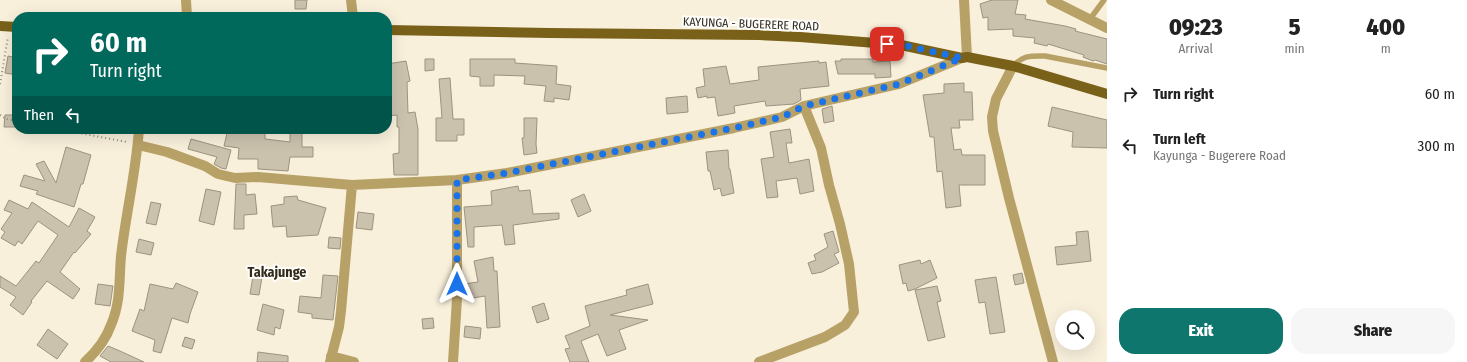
<!DOCTYPE html>
<style>
:root{--surface:#fff;--page:#f6f6f6;--text:#222;--muted:#767676;--accent:#0f766e}
body{margin:0;font-family:"Fira Sans Condensed",sans-serif;background:var(--page);color:var(--text);height:100vh;display:flex;flex-direction:column;font-size:15px;white-space:nowrap}
*{box-sizing:border-box;margin:0}
p{font-size:13px;color:var(--muted)}
.icon{flex:none;width:22px;height:22px;fill:none;stroke:currentColor;stroke-width:2;stroke-linecap:round;stroke-linejoin:round}
.map{position:relative;flex:1;overflow:hidden}
.side{display:flex;flex-direction:column;background:var(--surface);width:360px}
.side>*{flex:none}
.guide{position:absolute;left:12px;top:12px;width:380px;height:122px;border-radius:16px;box-shadow:0 4px 16px #0002;background:#00695c;color:#fff;overflow:hidden}
.buttons{position:absolute;left:1055px;top:310px;display:grid;gap:8px}
.buttons a{display:grid;place-items:center;width:40px;height:40px;border-radius:50%;background:var(--surface);box-shadow:0 4px 16px #0002;font-size:20px}
.pin{position:absolute;display:grid;place-items:center;width:34px;height:34px;color:#fff;margin:-17px;border-radius:8px;box-shadow:0 2px 6px #0006}
.me{position:absolute;width:44px;margin:-22px;rotate:0deg;stroke-linejoin:round;filter:drop-shadow(0 0 3px #0008)}
.turn{display:flex;align-items:center;gap:14px;height:84px;padding:0 12px;font-size:18px}
.turn .icon{width:52px;height:52px;stroke-width:2.5}
.turn b{display:block;font-size:28px;line-height:34px}
.then{display:flex;align-items:center;height:38px;padding:0 12px;background:#0003;gap:8px;font-size:15px}
.eta{display:flex;justify-content:space-evenly;align-items:center;height:68px;text-align:center}
.eta b{font-size:24px;font-weight:800;line-height:28px}
.primary-button{display:flex;gap:8px;margin-top:auto;padding:8px 12px}
.primary-button a{flex:1;height:46px;border-radius:16px;background:var(--accent);color:#fff;font-size:16px;font-weight:800;line-height:46px;text-align:center}
.primary-button a+a{background:var(--page);color:var(--text)}
ul{padding:0;list-style:none}
li{display:flex;align-items:center;gap:12px;height:52px;padding:0 12px}
li div{flex:1}
li b{display:block;font-size:15px}
li em{font-style:normal}
main{display:flex;flex:1;min-height:0}
.map>svg:first-child{display:block}
</style>
<main>
<div class="map">
<svg width="1107" height="362" viewBox="0 0 1107 362">
<rect width="100%" height="100%" fill="#f8f0db"/>
<path fill="#cbc2ae" stroke="#9b9380" d="M295,0H307L306,9H295Z
M992,0H1018L1015,14L1026,15L1025,19L1065,26L1076,29L1075,31L1107,39V64L1095,60L1093,61L1083,57L1084,55L1048,44L1047,46L1034,43L1035,38L1013,36V29L988,30V17L983,18L980,4Z
M8,56L17,58V75L5,73Z
M425,59H434V70L425,71Z
M470,59H515V63L557,66L556,84L571,86L569,100L554,98V102L544,101L546,86L524,84L525,76L494,75V86H480V77L470,76Z
M841,59H873V62L890,61L891,77L875,78V74H838L835,61H841Z
M406,61L410,81L407,82L408,113L415,112L418,129V175H394L393,154L399,153V127H397V115L387,116V64Z
M819,61V63L826,62L829,86L800,89L801,100L794,104L766,106L765,101L734,106L735,113L718,116L715,97L707,98V96L698,98L696,88L705,86L703,69L726,66L730,84L759,80L758,67Z
M450,78L453,119H464V135H457V141H436V118H442L439,79Z
M964,83V92H972L973,120H959L960,128H951L954,150L961,149L962,155H985V185H959L961,206L946,208L942,171L937,172L934,137H930L923,95L944,93V84Z
M687,96L688,112L667,114L666,98Z
M832,106L834,121L824,123L822,109Z
M1052,107L1107,120V148L1072,147L1073,132L1048,126Z
M5,115H17V127H4Z
M524,118H537L536,144L537,153L524,155L522,138H524Z
M228,129H265V139L290,142V129H302V147H313V157H290L288,171L258,169V159H238L239,148L224,146Z
M790,129L792,143H786L789,163L809,159L814,191L800,194L797,178L776,181L778,197L767,198L761,159L774,157L770,132Z
M191,139L231,150L226,169L221,168L214,164L217,157L188,149Z
M66,147L91,155L83,184H81L74,207L36,194L38,191L20,186L24,175L45,181L36,164L44,161L56,183Z
M728,150L729,169H730L734,193L722,196L720,188L714,190L710,171H708L706,152Z
M236,184H246V195L255,194L257,214L244,215V229H234Z
M518,186L519,191L530,190L533,214L559,213V219L513,225L515,244L505,245L502,225L474,227V247H468L464,207L492,205L491,191Z
M206,189L221,192L214,225L199,221Z
M584,194L591,211L578,217L571,200Z
M297,196L298,200L326,208L318,235L287,237L286,226L273,227L271,206L284,204V197Z
M9,200L28,209L32,202L69,227L79,208L95,217L87,231L91,234L75,253L74,252L60,272L80,289L73,299L47,281L31,301L32,302L23,315L10,305L16,297L0,287V276L16,286L36,261L39,263L58,235L38,221L22,244L18,241L15,246L1,238L5,232L1,229L12,213L4,210Z
M151,202L161,204L156,225L146,223Z
M358,212L374,214L372,230L356,228Z
M833,231L839,252L834,254L839,263L822,272L812,274L808,263L816,260L814,255L828,247L824,234Z
M1088,231L1091,261L1057,265L1055,247L1077,245L1076,232Z
M329,237L341,238L340,249L328,248Z
M139,239L154,243L151,255L136,252Z
M493,257L494,271H497L500,327L487,328L485,296L467,299L464,284L478,282L474,261Z
M920,260L921,264L930,260L937,278L915,289L908,291L906,283L903,284L899,265Z
M1022,273L1024,283L1015,285L1013,275Z
M323,275L338,276L333,320L312,318V314L298,312L300,296L321,298Z
M253,276L262,277L259,295L250,294Z
M996,277L1005,332L990,334L985,302L979,303L975,280Z
M176,283L198,292L190,314L188,323L172,318L161,353L153,351L155,340L132,331L140,309L144,311L150,284L173,289Z
M98,284L113,286L110,306L95,304Z
M648,284L653,304L610,315L648,320L619,330L626,349L607,356L598,334L581,341L589,362H570L565,349L570,348L565,336L590,326L585,306L627,295L626,290Z
M937,286L941,301L937,302L945,337L928,341L915,290Z
M544,303L549,319L537,323L532,307Z
M263,304L284,310L280,329L275,327L274,335L257,330Z
M433,318L434,328L423,329L422,319Z
M465,326L481,328L480,339L464,337Z
M48,329L68,344L57,359L37,345Z
M185,337L195,340L192,349L182,346Z
M108,346L120,351L144,362H111L100,356Z
M258,352L288,356V362H257Z"/>
<g fill="none" stroke-linecap="round" stroke-linejoin="round">
<path stroke="#8c8779" stroke-width="2" stroke-dasharray="1 3" stroke-linecap="butt" d="M0,84L8,37
M0,115L6,119L17,121
M58,129L127,142"/>
<path stroke="#b8a167" stroke-width="5.5" d="M1090,19L1104,0
M1013,66C1024,55 1030,56 1045,56L1107,68"/>
<path stroke="#b8a167" stroke-width="10" d="M186,0L187,17
M351,0L353,17
M964,0L967,57
M1051,0L1107,28
M1013,66L996,99L992,117L993,131L1009,198L1053,362
M138,145L167,152L205,166L218,174L235,178L258,177L352,185L457,180L507,173L734,128L782,117L804,106L899,84L962,58
M331,356L354,362
M85,362C96,352 106,339 111,325C121,302 119,279 121,256C126,213 136,172 139,129
M330,362L339,327L341,311L352,185
M453,362L457,299V180
M759,362L825,337L845,325L854,312L849,264L840,224L829,185L821,148L804,106"/>
<path stroke="#7a6119" stroke-width="10" d="M0,26L17,27
M387,30L549,33L759,35L800,37L901,45L962,58L967,57L1013,66L1107,94"/>
</g>
<g fill="none" stroke-linecap="round" stroke-linejoin="round">
<path stroke="#1a73e8" stroke-width="7" stroke-dasharray="0 12.6" d="M457,284V180L507,173L734,128L782,117L804,106L899,84L962,58L902,45L887,44"/>
</g>
<g text-anchor="middle" dominant-baseline="central" stroke-width="4" stroke-linejoin="round" paint-order="stroke">
<g font-size="12" fill="#302d25" stroke="#fffdf9">
<text transform="translate(751 24) rotate(2)">KAYUNGA - BUGERERE ROAD</text>
</g>
<g font-size="14" font-weight="bold" fill="#312b1b" stroke="#fffdf9">
<text x="277" y="272">Takajunge</text>
</g>
</g>
</svg>
<div class="buttons">
<a><svg class="icon" aria-label="search" viewBox="0 0 24 24"><circle cx="10" cy="10" r="6"/><path d="M15 15l6 6"/></svg></a>
</div>
<div class="pin" style="left:887px;top:44px;background:#d93025"><svg class="icon" aria-label="arrive" viewBox="0 0 24 24"><path d="M6 21V4h12l-3 4 3 4H6"/></svg></div>
<svg class="me" style="left:457px;top:284px" viewBox="-20 -20 40 40"><path d="M0-17L14 15 0 8-14 15z" fill="#1a73e8" stroke="#fff" stroke-width="4"/></svg>
<div class="guide">
<div class="turn"><svg class="icon" aria-label="right" viewBox="0 0 24 24"><path d="M7 20v-9h11M14 6l5 5-5 5"/></svg><div><b>60 m</b>Turn right</div></div>
<div class="then">Then<svg class="icon" aria-label="left" viewBox="0 0 24 24"><path d="M17 20v-9H6M10 6l-5 5 5 5"/></svg></div>
</div>
</div>
<section class="side">
<div class="eta">
<div><b>09:23</b><p>Arrival</p></div>
<div><b>5</b><p>min</p></div>
<div><b>400</b><p>m</p></div>
</div>
<ul>
<li><svg class="icon" aria-label="right" viewBox="0 0 24 24"><path d="M7 20v-9h11M14 6l5 5-5 5"/></svg><div><b>Turn right</b></div><em>60 m</em></li>
<li><svg class="icon" aria-label="left" viewBox="0 0 24 24"><path d="M17 20v-9H6M10 6l-5 5 5 5"/></svg><div><b>Turn left</b><p>Kayunga - Bugerere Road</p></div><em>300 m</em></li>
</ul>
<div class="primary-button"><a>Exit</a><a>Share</a></div>
</section>
</main>
